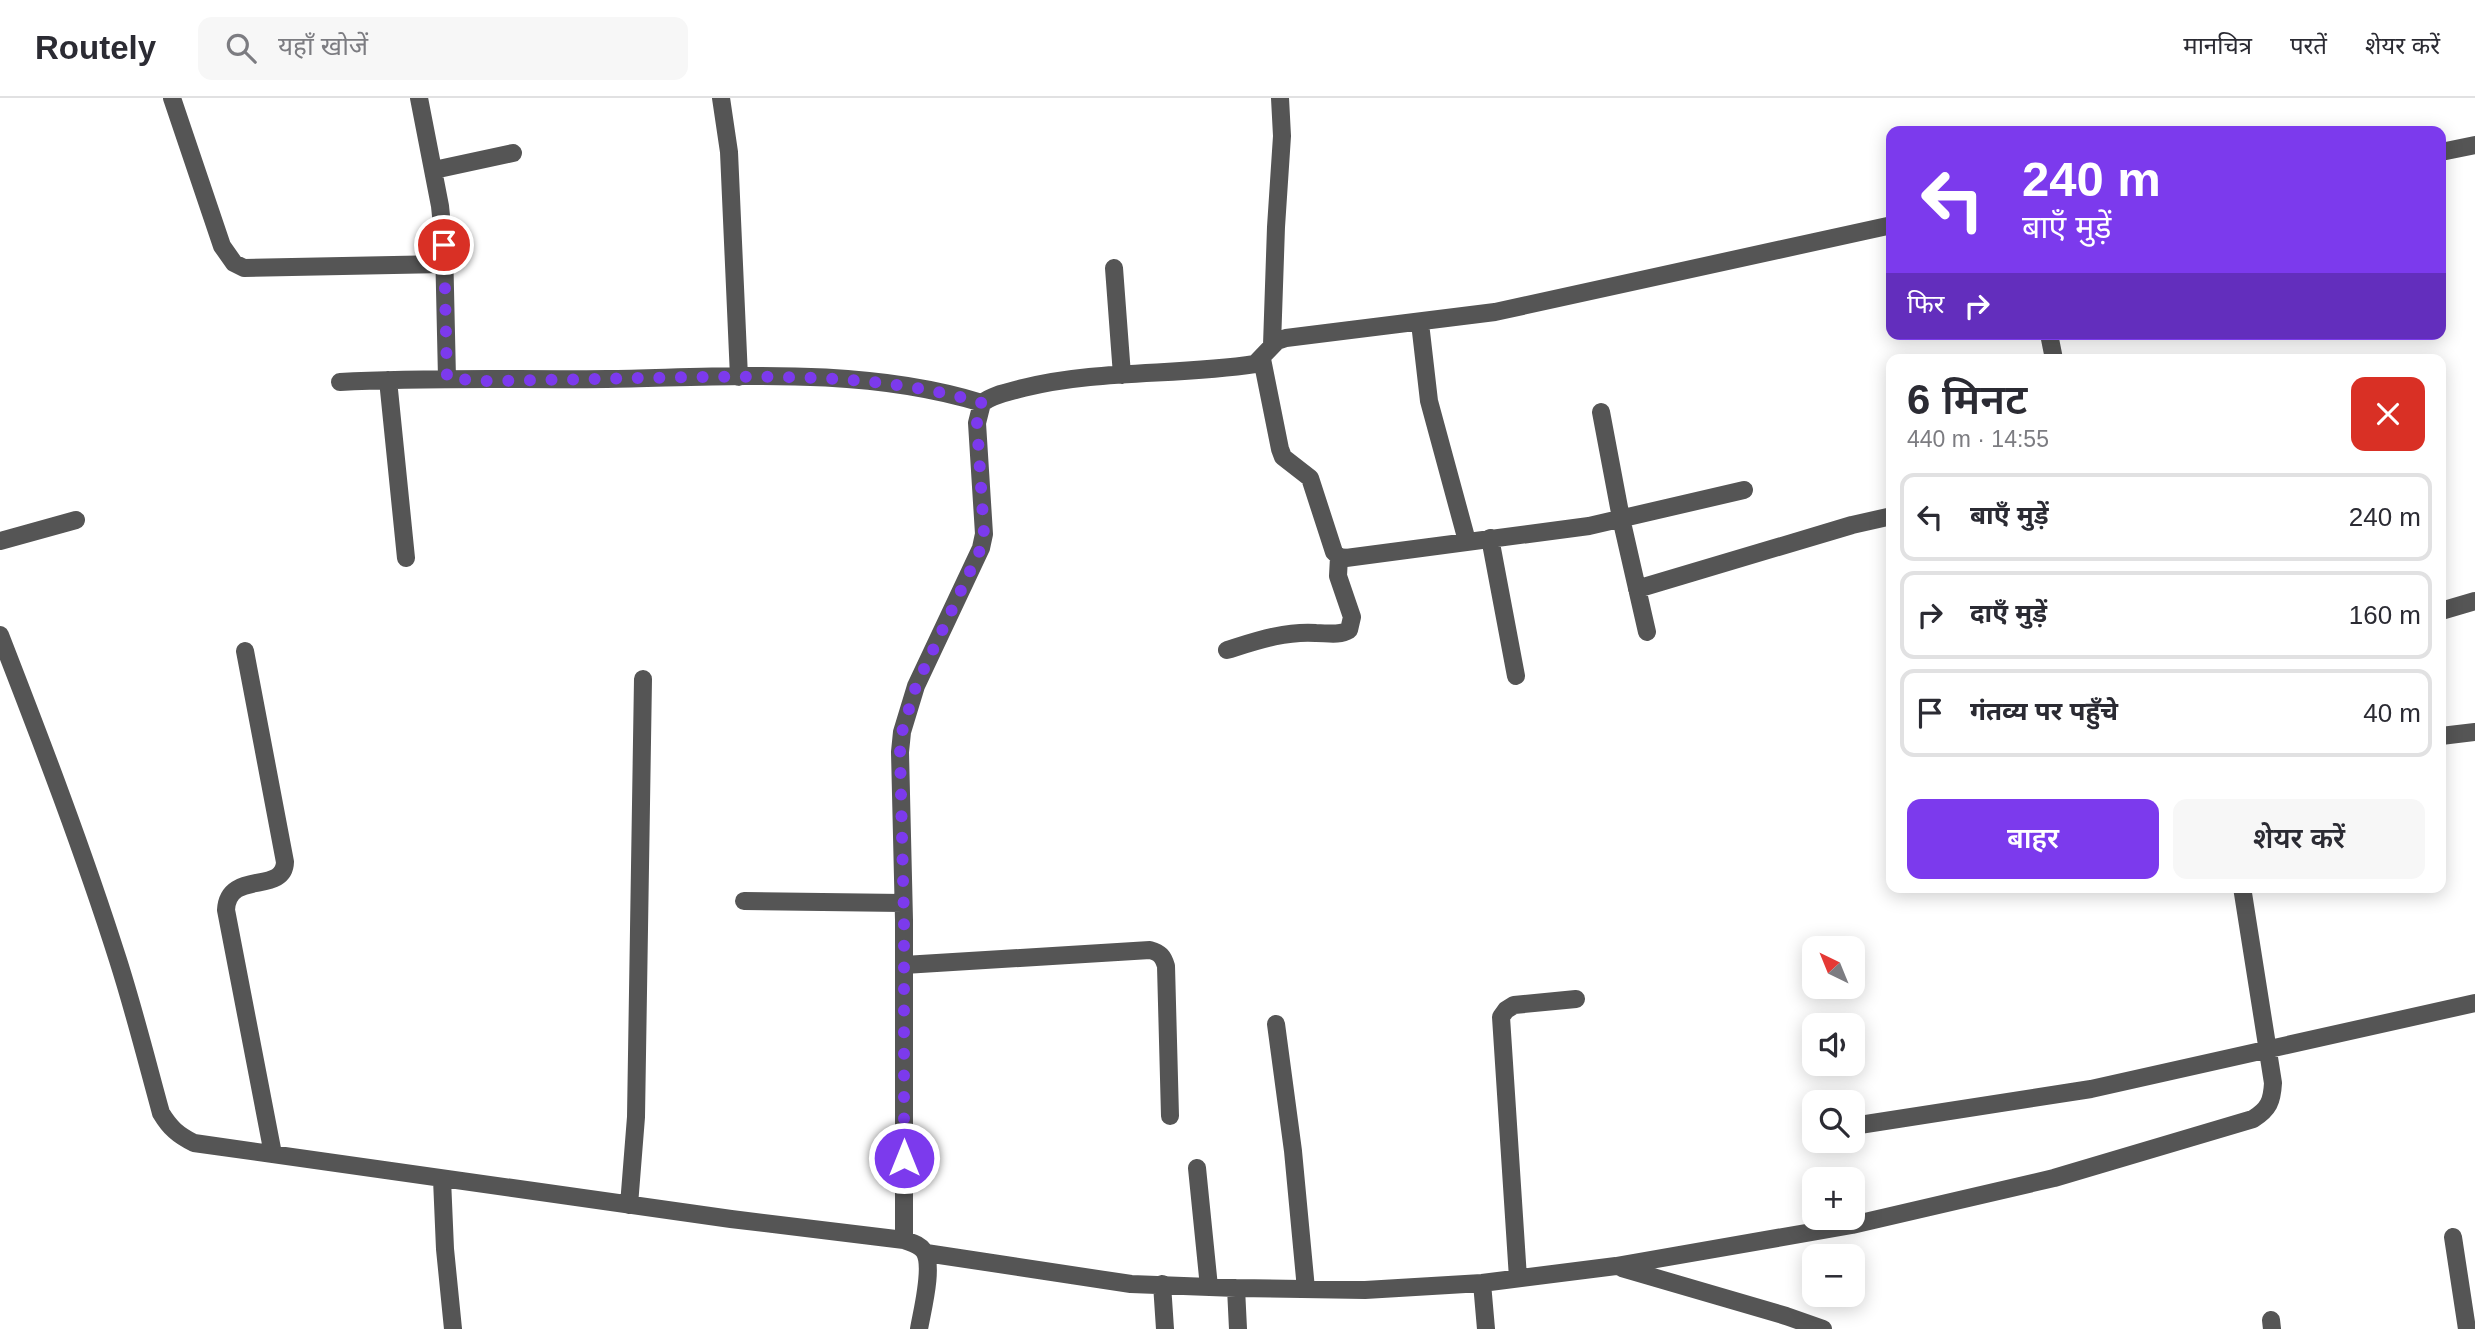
<!DOCTYPE html>
<html lang="hi">
<meta charset="utf-8">
<style>
:root{--surface:#fff;--page:#f7f7f7;--text:#2b2b33;--muted:#7c7c81;--line:#e1e1e2;--accent:#7c3aed}
body{margin:0;font-family:Arial,"Noto Sans Devanagari",sans-serif;background:var(--page);color:var(--text);height:100vh;display:flex;flex-direction:column;font-size:26px;white-space:nowrap}
*{box-sizing:border-box;margin:0}
p{font-size:23px;color:var(--muted)}
.icon{flex:none;width:38px;height:38px;fill:none;stroke:currentColor;stroke-width:2;stroke-linecap:round;stroke-linejoin:round}
.map{position:relative;flex:1;overflow:hidden}
.side{position:absolute;left:1886px;top:256px;width:560px;height:539px;display:flex;flex-direction:column;background:var(--surface);border-radius:14px;box-shadow:0 4px 18px #0003}
.side>*{flex:none}
.hud{position:absolute;left:1886px;top:28px;width:560px;height:214px;border-radius:14px;box-shadow:0 4px 18px #0003;background:#7c3aed;color:#fff;overflow:hidden}
.needle{width:46px;rotate:317deg}
.tools{position:absolute;left:1802px;top:838px;display:grid;gap:14px}
.tools a{display:grid;place-items:center;width:63px;height:63px;border-radius:14px;background:var(--surface);box-shadow:0 4px 18px #0003;font-size:35px}
.pin{position:absolute;display:grid;place-items:center;width:60px;height:60px;color:#fff;margin:-30px;border:4px solid #fff;border-radius:50%;box-shadow:0 2px 7px #0007}
.me{position:absolute;width:77px;margin:-38px;rotate:0deg;stroke-linejoin:round;filter:drop-shadow(0 0 5px #0008)}
.turn{display:flex;align-items:center;gap:24px;height:147px;padding:0 21px;font-size:32px}
.turn .icon{width:91px;height:91px;stroke-width:2.5}
.turn b{display:block;font-size:49px;line-height:60px}
.then{display:flex;align-items:center;height:66px;padding:0 21px;background:#0003;gap:14px;font-size:26px}
.round{display:grid;place-items:center;flex:none;width:74px;height:74px;border-radius:14px;background:var(--page)}
.summary{display:flex;align-items:center;justify-content:space-between;height:119px;padding:0 21px}
h1{font-size:42px;font-weight:600;line-height:52px}
.button{display:flex;gap:14px;margin-top:auto;padding:14px 21px}
.button a{flex:1;height:80px;border-radius:14px;background:var(--accent);color:#fff;font-size:28px;font-weight:600;line-height:80px;text-align:center}
.button a+a{background:var(--page);color:var(--text)}
ul{padding:0;list-style:none}
li{display:flex;align-items:center;gap:21px;height:88px;margin:0 14px 10px;padding:0 7px;border:4px solid var(--line);border-radius:14px}
li div{flex:1}
li b{display:block;font-size:26px}
li em{font-style:normal}
header{display:flex;align-items:center;gap:42px;box-sizing:border-box;height:98px;padding:0 35px;background:var(--surface);border-bottom:2px solid var(--line)}
header strong{font-size:33px}
nav{display:flex;gap:38px;margin-inline-start:auto;font-size:24px}
.search{width:490px;height:63px;background:var(--page);display:flex;align-items:center;gap:18px;box-sizing:border-box;padding:0 24px;border-radius:14px;color:var(--muted);font-size:26px}
.map>svg:first-child{display:block}
</style>
<header>
<strong>Routely</strong>
<div class="search"><svg class="icon" aria-label="search" viewBox="0 0 24 24"><circle cx="10" cy="10" r="6"/><path d="M15 15l6 6"/></svg>यहाँ खोजें</div>
<nav><a>मानचित्र</a><a>परतें</a><a>शेयर करें</a></nav>
</header>
<div class="map">
<svg width="2475" height="1231" viewBox="0 0 2475 1231">
<rect width="100%" height="100%" fill="#fff"/>
<g fill="none" stroke-linecap="round" stroke-linejoin="round">
<path stroke="#555" stroke-width="18" d="M172,0L222,148L234,165L244,170L444,166
M419,0L440,108L444,147L447,280
M721,0L729,54L739,279
M2441,54L2475,47
M434,72L513,55
M1114,170L1122,277
M1420,225L1429,303L1467,443
M2049,236L2054,261
M1272,247L1276,129L1282,38L1280,0
M1262,261L1280,351L1283,359L1310,380L1334,454L1339,459L1346,460L1589,428L1744,392
M388,282L406,460
M340,284C429,279 518,282 607,281C731,279 862,268 982,305
M1601,314L1621,420L1647,534
M1490,440L1516,578
M0,443L76,422
M1637,491L1852,427L1892,418
M2441,513L2475,503
M0,537C42,645 83,752 118,862C134,912 147,964 161,1015C170,1030 178,1037 194,1045L731,1121L904,1142C912,1145 919,1146 924,1153C934,1168 922,1213 919,1231
M1227,552C1256,543 1284,533 1316,535C1327,535 1339,538 1349,532L1352,519L1338,478L1339,459
M245,553L285,764C284,797 228,771 226,812L273,1056
M2441,638L2475,634
M744,803L903,805
M904,867L1150,852C1160,855 1163,858 1166,868L1170,1018
M1276,926L1293,1053L1306,1191
M1853,1028L2091,991L2475,905
M1197,1070L1209,1189
M442,1081L445,1151L453,1231
M629,1107L636,1019L643,581
M2453,1139L2467,1231
M904,1142V822L900,654L902,634L916,588L981,450L984,436L977,325L982,305C994,296 1009,294 1023,290C1099,271 1178,278 1255,266L1277,243L1286,240L1495,214L1892,127
M926,1155L1131,1186L1236,1190L1365,1192L1482,1185L1616,1168L1852,1127L2054,1080L2253,1021C2269,1011 2272,1003 2273,985L2242,789
M1622,1170L1786,1218L1823,1231
M1518,1180L1501,919L1506,912L1514,907L1576,901
M1482,1185L1486,1231
M1162,1186L1165,1231
M1236,1190L1238,1231
M2271,1222L2272,1231"/>
</g>
<g fill="none" stroke-linecap="round" stroke-linejoin="round">
<path stroke="#7c3aed" stroke-width="12" stroke-dasharray="0 21.6" d="M444,147L447,280L486,283C558,282 629,280 701,279C796,278 891,278 982,305L977,325L984,436L981,450L916,588L902,634L900,654L904,822V1060"/>
</g>
</svg>
<div class="tools">
<a><svg class="needle" viewBox="-14 -14 28 28"><path d="M0-13l5 13h-10z" fill="#e53935"/><path d="M0 13l5-13h-10z" fill="#7c7c81"/></svg></a>
<a><svg class="icon" aria-label="sound" viewBox="0 0 24 24"><path d="M4 9h4l5-4v14l-5-4H4zM17 9q2 3 0 6"/></svg></a>
<a><svg class="icon" aria-label="search" viewBox="0 0 24 24"><circle cx="10" cy="10" r="6"/><path d="M15 15l6 6"/></svg></a>
<a>+</a>
<a>−</a>
</div>
<div class="pin" style="left:444px;top:147px;background:#d93025"><svg class="icon" aria-label="arrive" viewBox="0 0 24 24"><path d="M6 21V4h12l-3 4 3 4H6"/></svg></div>
<svg class="me" style="left:904px;top:1060px" viewBox="-20 -20 40 40"><circle r="17" fill="#7c3aed" stroke="#fff" stroke-width="3"/><path d="M0-11L8 9 0 5-8 9z" fill="#fff"/></svg>
<div class="hud">
<div class="turn"><svg class="icon" aria-label="left" viewBox="0 0 24 24"><path d="M17 20v-9H6M10 6l-5 5 5 5"/></svg><div><b>240 m</b>बाएँ मुड़ें</div></div>
<div class="then">फिर<svg class="icon" aria-label="right" viewBox="0 0 24 24"><path d="M7 20v-9h11M14 6l5 5-5 5"/></svg></div>
</div>
<section class="side">
<div class="summary"><div><h1>6 मिनट</h1><p>440 m · 14:55</p></div><a class="round" style="background:#d93025;color:#fff"><svg class="icon" aria-label="close" viewBox="0 0 24 24"><path d="M6 6l12 12M18 6L6 18"/></svg></a></div>
<ul>
<li><svg class="icon" aria-label="left" viewBox="0 0 24 24"><path d="M17 20v-9H6M10 6l-5 5 5 5"/></svg><div><b>बाएँ मुड़ें</b></div><em>240 m</em></li>
<li><svg class="icon" aria-label="right" viewBox="0 0 24 24"><path d="M7 20v-9h11M14 6l5 5-5 5"/></svg><div><b>दाएँ मुड़ें</b></div><em>160 m</em></li>
<li><svg class="icon" aria-label="arrive" viewBox="0 0 24 24"><path d="M6 21V4h12l-3 4 3 4H6"/></svg><div><b>गंतव्य पर पहुँचे</b></div><em>40 m</em></li>
</ul>
<div class="button"><a>बाहर</a><a>शेयर करें</a></div>
</section>
</div>
